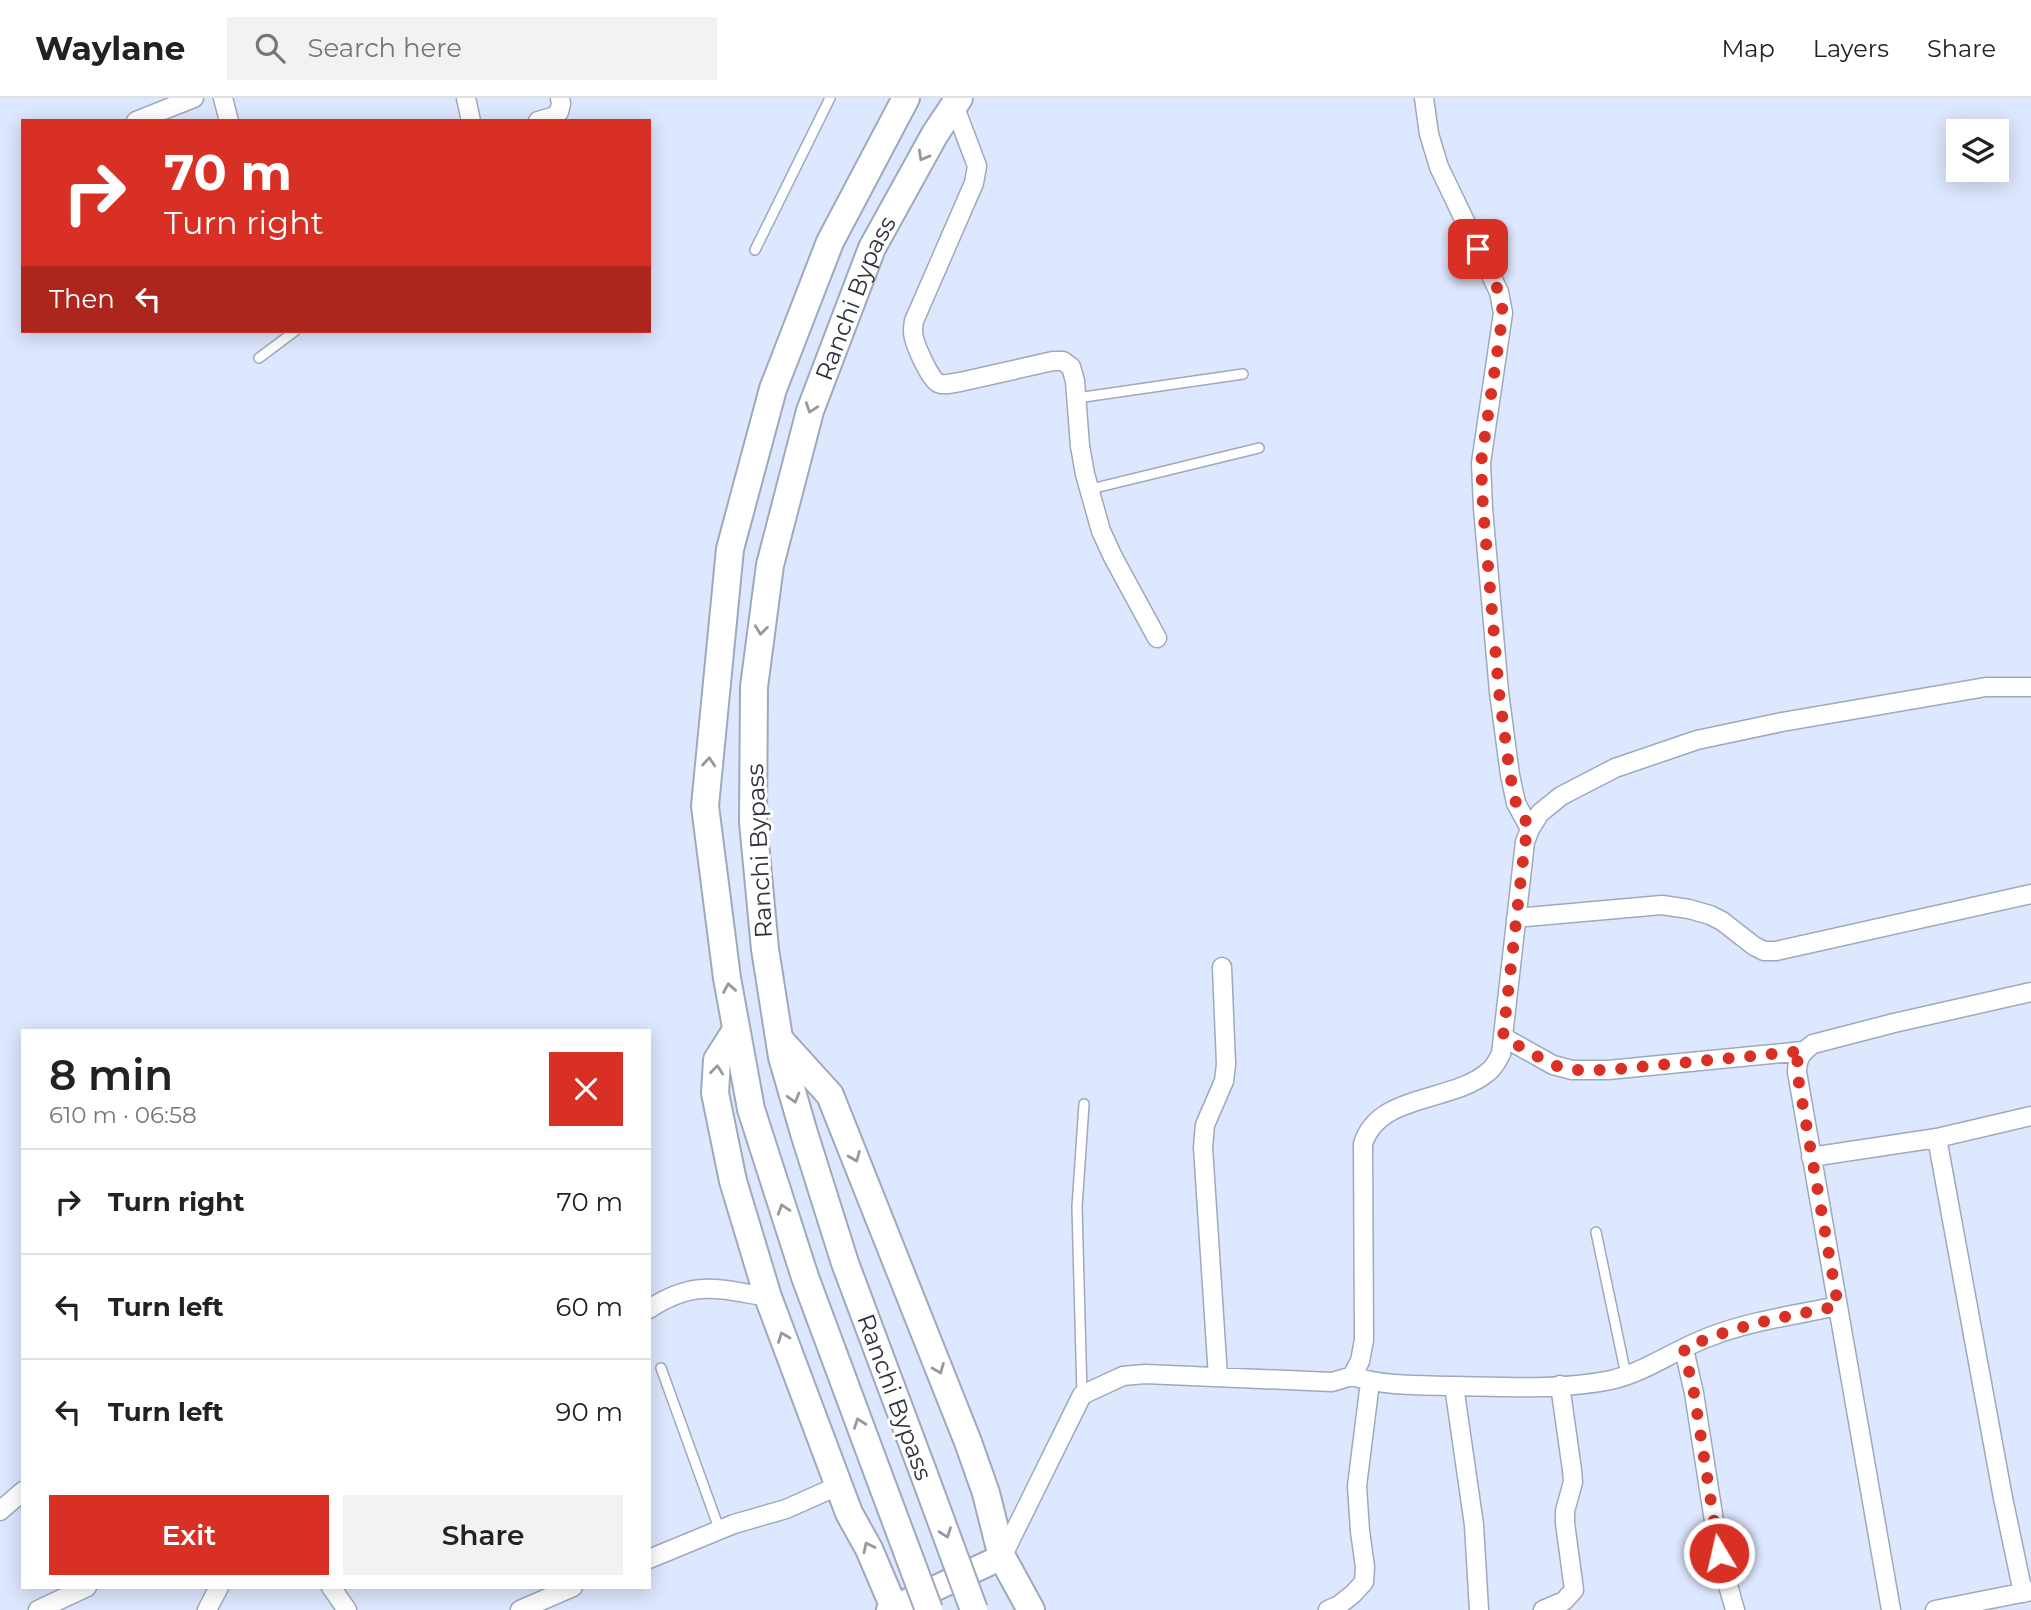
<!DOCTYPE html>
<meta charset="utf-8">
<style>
:root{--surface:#fff;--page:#f2f2f2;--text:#222;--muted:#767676;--line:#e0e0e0;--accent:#d93025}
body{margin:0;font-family:Montserrat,sans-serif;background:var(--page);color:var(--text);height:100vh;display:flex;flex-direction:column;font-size:26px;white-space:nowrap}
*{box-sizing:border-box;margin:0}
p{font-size:23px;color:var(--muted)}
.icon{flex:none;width:38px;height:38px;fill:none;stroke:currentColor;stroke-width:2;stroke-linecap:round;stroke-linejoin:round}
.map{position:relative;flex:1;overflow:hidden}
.drawer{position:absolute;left:21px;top:931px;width:630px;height:560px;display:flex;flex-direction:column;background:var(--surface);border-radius:0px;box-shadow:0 4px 18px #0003}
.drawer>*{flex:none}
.guide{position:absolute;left:21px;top:21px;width:630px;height:214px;border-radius:0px;box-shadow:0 4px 18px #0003;background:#d93025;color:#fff;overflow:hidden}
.tools{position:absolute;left:1946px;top:21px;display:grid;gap:14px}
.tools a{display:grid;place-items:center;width:63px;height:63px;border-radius:0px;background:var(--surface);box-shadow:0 4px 18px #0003;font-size:35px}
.pin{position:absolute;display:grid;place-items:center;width:60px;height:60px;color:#fff;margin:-30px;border-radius:14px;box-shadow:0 4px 10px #0006}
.me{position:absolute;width:77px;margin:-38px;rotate:351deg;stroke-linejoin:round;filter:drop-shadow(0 0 5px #0008)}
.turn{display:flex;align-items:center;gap:24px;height:147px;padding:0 28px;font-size:32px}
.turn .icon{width:91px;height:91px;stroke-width:2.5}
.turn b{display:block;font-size:49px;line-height:60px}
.then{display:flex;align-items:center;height:66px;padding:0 28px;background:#0003;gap:14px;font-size:26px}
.round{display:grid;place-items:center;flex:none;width:74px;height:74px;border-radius:0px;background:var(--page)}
.head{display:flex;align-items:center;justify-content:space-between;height:119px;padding:0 28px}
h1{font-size:42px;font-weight:600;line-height:52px}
.primary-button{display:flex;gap:14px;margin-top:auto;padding:14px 28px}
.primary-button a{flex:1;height:80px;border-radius:0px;background:var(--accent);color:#fff;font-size:28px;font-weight:600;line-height:80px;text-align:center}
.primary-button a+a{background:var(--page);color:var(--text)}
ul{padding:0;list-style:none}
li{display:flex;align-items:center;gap:21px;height:105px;padding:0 28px;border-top:2px solid var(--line)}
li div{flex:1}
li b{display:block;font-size:26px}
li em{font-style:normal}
header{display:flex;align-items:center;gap:42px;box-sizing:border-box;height:98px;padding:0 35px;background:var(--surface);border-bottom:2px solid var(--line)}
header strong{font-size:33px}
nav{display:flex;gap:38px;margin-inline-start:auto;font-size:24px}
.search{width:490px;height:63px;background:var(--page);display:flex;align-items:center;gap:18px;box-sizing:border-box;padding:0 24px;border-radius:0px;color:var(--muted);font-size:26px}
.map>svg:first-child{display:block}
</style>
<header>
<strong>Waylane</strong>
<div class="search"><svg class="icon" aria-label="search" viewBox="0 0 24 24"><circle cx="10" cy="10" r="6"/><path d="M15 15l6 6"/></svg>Search here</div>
<nav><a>Map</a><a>Layers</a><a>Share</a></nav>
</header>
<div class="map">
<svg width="2031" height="1512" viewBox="0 0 2031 1512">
<rect width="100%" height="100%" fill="#dde7fd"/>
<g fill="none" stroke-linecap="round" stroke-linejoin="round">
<defs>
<path id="lane" d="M755,152L830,0
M259,260L295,233
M1077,300L1243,276
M1091,391L1259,350
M1596,1134L1626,1277
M661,1270L720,1433
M1082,1297L1077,1109L1084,1006"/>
<path id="street" d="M223,0L229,23
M466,0L471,23
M1424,0L1429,36L1439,69L1499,194L1503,215L1481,365L1483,410L1499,594L1510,677L1516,705L1530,731
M954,7L977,68L974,85L914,223C913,229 912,234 914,240C916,249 930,281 938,285C944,288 953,285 960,284L1053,263H1063L1071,269L1075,283L1080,348L1085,376L1101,433L1113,459L1157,540
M136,23L194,0
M538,23L552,19L559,14L561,6L560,0
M1516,820L1662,807L1689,811L1710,817L1722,823L1754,848L1764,853H1776L2031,796
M1503,939L1553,967L1572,972H1608L1803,953
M1937,1040L2003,1400L2023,1495
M1811,1059L1937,1040L2031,1018
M649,1211C695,1181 718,1191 768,1199
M1684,1251L1694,1295L1719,1455L1735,1512
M1352,1278C1386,1289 1422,1287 1457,1288C1508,1289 1562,1292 1611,1282C1646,1274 1676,1251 1709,1239C1750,1223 1795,1217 1838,1208
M1218,1279L1203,1049L1205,1027L1224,983L1226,966L1222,869
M1454,1288L1474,1427L1479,1512
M0,1413L23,1393
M1002,1459L1082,1297L1123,1278L1145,1276L1332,1284L1352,1278L1360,1263L1364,1242L1363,1046C1378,995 1452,1005 1488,974C1494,970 1497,963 1501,956L1525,744L1530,731L1540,715L1561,698L1615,670L1697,642L1782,624L1986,589H2031
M649,1461L734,1426L786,1411L840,1387
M331,1489L347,1512
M38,1512L87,1489
M207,1512L219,1489
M520,1512L573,1489
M1328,1512L1339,1507L1353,1496L1364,1484L1365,1469L1360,1433L1357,1388L1370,1284
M1543,1512L1564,1503L1574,1492L1565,1425V1413L1573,1384L1572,1372L1560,1287
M1891,1512L1797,974C1797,960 1802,954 1813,946L1894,925L2031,894
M1935,1512L2031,1493"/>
<path id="secondary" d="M889,1512L1002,1459"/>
<g id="primary">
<path d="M736,932L717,962L715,995L733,1083L768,1199L849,1415L869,1451L895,1512"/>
<path d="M781,943L830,997L968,1344L986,1395L1002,1459L1031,1512"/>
<path id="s1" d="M922,1371L845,1165L804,1035L782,959L765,851L753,724L754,589L770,467L810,313L872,150L935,36L959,0"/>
<path d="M883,1389L805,1179L751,1011L727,880L705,708L730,451L773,291L830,144L906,0"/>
</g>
</defs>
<use href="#lane" stroke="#9fa9be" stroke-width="12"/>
<use href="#street" stroke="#9fa9be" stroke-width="21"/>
<use href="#secondary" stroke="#9fa9be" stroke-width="28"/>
<use href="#primary" stroke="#9fa9be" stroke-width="30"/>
<use href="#lane" stroke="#fff" stroke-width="9"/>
<use href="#street" stroke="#fff" stroke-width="18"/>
<use href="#secondary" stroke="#fff" stroke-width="24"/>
<use href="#primary" stroke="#fff" stroke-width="26"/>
<defs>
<path id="primary-bridge" d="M922,1371L974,1512
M883,1389L929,1512"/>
</defs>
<use href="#primary-bridge" stroke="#9fa9be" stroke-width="30" stroke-linecap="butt"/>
<use href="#primary-bridge" stroke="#fff" stroke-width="26"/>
</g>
<defs><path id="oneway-chevron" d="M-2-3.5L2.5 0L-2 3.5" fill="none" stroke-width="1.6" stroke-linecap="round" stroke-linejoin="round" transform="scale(1.75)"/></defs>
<g stroke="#96989c">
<use href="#oneway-chevron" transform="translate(923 58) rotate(119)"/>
<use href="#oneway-chevron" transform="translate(811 310) rotate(109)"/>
<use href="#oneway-chevron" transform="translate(761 532) rotate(97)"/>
<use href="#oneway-chevron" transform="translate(709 664) rotate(-85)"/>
<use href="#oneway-chevron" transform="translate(729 890) rotate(-100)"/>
<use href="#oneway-chevron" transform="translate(717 972) rotate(-84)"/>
<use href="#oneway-chevron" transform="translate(794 1000) rotate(74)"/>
<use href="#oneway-chevron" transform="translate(855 1059) rotate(68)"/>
<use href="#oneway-chevron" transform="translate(783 1111) rotate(-108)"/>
<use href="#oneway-chevron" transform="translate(783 1239) rotate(-111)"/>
<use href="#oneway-chevron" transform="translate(939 1271) rotate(68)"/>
<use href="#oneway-chevron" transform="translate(859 1325) rotate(-110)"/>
<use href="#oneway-chevron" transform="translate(946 1435) rotate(70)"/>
<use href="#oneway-chevron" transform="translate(868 1449) rotate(-116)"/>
</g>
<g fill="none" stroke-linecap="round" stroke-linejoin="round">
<path stroke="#d93025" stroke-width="12" stroke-dasharray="0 21.6" d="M1478,151L1499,194L1503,215L1481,365L1483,410L1499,594L1510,677L1516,705L1530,731L1525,744L1503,939L1553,967L1572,972H1608L1803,953L1797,964V974L1838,1208C1785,1219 1733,1227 1684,1251L1694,1295L1719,1455"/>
</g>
<g text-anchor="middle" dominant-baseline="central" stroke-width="6" stroke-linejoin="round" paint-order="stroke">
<g font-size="24" fill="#2e323a" stroke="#fff">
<text stroke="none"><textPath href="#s1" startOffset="1211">Ranchi Bypass</textPath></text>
<text transform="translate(759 753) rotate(-93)">Ranchi Bypass</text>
<text transform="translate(895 1299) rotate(70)">Ranchi Bypass</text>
</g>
</g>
</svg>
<div class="tools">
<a><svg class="icon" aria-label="layers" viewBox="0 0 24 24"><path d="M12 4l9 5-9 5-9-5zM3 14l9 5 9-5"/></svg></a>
</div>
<div class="pin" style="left:1478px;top:151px;background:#d93025"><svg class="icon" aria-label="arrive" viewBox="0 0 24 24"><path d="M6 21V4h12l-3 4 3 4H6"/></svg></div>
<svg class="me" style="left:1719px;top:1455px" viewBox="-20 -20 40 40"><circle r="17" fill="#d93025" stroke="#fff" stroke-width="3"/><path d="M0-11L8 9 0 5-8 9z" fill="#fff"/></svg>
<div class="guide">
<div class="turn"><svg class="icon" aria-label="right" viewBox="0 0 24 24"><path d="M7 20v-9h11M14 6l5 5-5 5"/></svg><div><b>70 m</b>Turn right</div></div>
<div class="then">Then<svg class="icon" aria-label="left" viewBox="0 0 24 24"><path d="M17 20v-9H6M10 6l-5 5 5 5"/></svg></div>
</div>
<section class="drawer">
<div class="head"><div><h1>8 min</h1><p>610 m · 06:58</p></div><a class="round" style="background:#d93025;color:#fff"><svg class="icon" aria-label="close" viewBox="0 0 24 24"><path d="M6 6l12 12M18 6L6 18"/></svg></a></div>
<ul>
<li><svg class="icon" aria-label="right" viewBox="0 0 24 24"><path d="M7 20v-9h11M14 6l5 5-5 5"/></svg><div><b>Turn right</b></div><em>70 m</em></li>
<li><svg class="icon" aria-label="left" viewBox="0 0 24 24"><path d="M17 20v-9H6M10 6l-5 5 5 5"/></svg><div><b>Turn left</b></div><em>60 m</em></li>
<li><svg class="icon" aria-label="left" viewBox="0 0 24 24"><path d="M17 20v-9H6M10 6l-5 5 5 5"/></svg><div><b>Turn left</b></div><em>90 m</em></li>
</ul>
<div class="primary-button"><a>Exit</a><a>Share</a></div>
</section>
</div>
